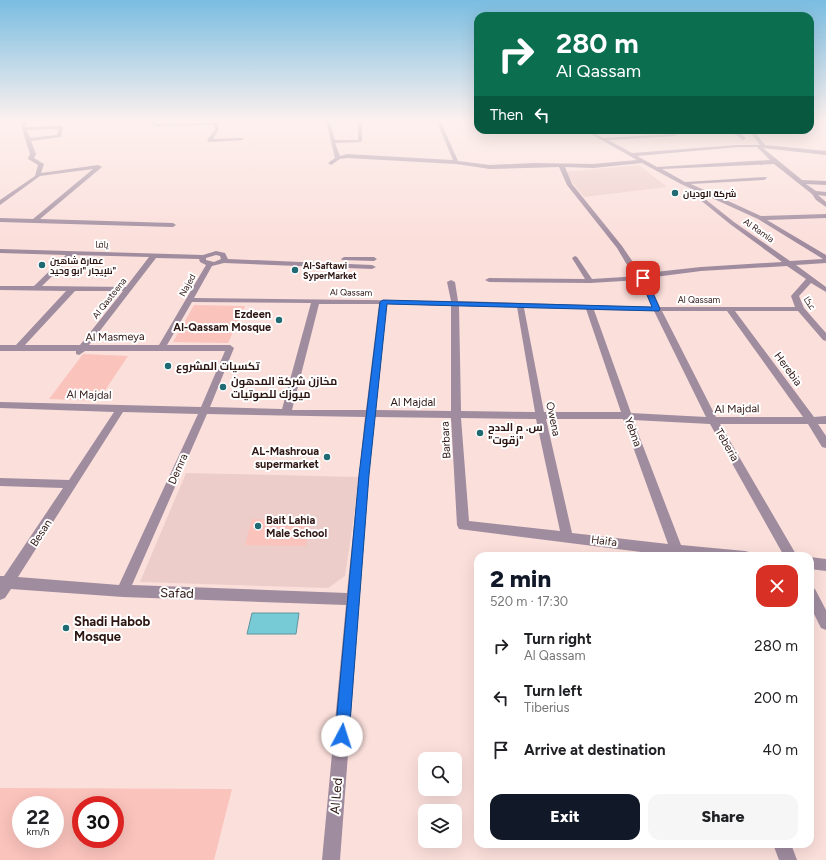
<!DOCTYPE html>
<meta charset="utf-8">
<style>
:root{--surface:#fff;--page:#f6f6f6;--text:#202124;--muted:#757577;--accent:#111827}
body{margin:0;font-family:Figtree,Cairo,sans-serif;background:var(--page);color:var(--text);height:100vh;display:flex;flex-direction:column;font-size:15px;white-space:nowrap}
*{box-sizing:border-box;margin:0}
p{font-size:13px;color:var(--muted)}
.icon{flex:none;width:22px;height:22px;fill:none;stroke:currentColor;stroke-width:2;stroke-linecap:round;stroke-linejoin:round}
.map{position:relative;flex:1;overflow:hidden}
.sheet{position:absolute;left:474px;top:552px;width:340px;height:296px;display:flex;flex-direction:column;background:var(--surface);border-radius:12px;box-shadow:0 4px 16px #0002}
.sheet>*{flex:none}
.banner{position:absolute;left:474px;top:12px;width:340px;height:122px;border-radius:12px;box-shadow:0 4px 16px #0002;background:#0b6e4f;color:#fff;overflow:hidden}
.buttons{position:absolute;left:418px;top:752px;display:grid;gap:8px}
.buttons a{display:grid;place-items:center;width:44px;height:44px;border-radius:8px;background:var(--surface);box-shadow:0 4px 16px #0002;font-size:20px}
.speed{position:absolute;left:12px;top:796px;display:flex;gap:8px;font-size:20px;font-weight:700;text-align:center}
.speed>*{display:grid;place-content:center;width:52px;height:52px;border-radius:50%;background:var(--surface);box-shadow:0 4px 16px #0002;line-height:1}
.speed small{font-size:10px;font-weight:400}
.speed .limit{border:6px solid #d22;background:#fff;color:#111}
.pin{position:absolute;display:grid;place-items:center;width:34px;height:34px;color:#fff;margin:-17px;border-radius:8px;box-shadow:0 2px 6px #0006}
.me{position:absolute;width:44px;margin:-22px;rotate:5deg;stroke-linejoin:round;filter:drop-shadow(0 0 3px #0008)}
.turn{display:flex;align-items:center;gap:14px;height:84px;padding:0 16px;font-size:18px}
.turn .icon{width:52px;height:52px;stroke-width:2.5}
.turn b{display:block;font-size:28px;line-height:34px}
.then{display:flex;align-items:center;height:38px;padding:0 16px;background:#0003;gap:8px;font-size:15px}
.round{display:grid;place-items:center;flex:none;width:42px;height:42px;border-radius:12px;background:var(--page)}
.head{display:flex;align-items:center;justify-content:space-between;height:68px;padding:0 16px}
h1{font-size:24px;font-weight:800;line-height:30px;color:var(--accent)}
.button{display:flex;gap:8px;margin-top:auto;padding:8px 16px}
.button a{flex:1;height:46px;border-radius:12px;background:var(--accent);color:#fff;font-size:16px;font-weight:800;line-height:46px;text-align:center}
.button a+a{background:var(--page);color:var(--text)}
ul{padding:0;list-style:none}
li{display:flex;align-items:center;gap:12px;height:52px;padding:0 16px}
li div{flex:1}
li b{display:block;font-size:15px}
li em{font-style:normal}
.map>svg:first-child{display:block}
</style>
<div class="map">
<svg width="826" height="860" viewBox="0 0 826 860">
<rect width="100%" height="100%" fill="#fbdfdb"/>
<path fill="#edcdc9" d="M639,165L667,187L584,197L564,172Z
M186,473L360,477L345,576L328,588L140,582Z"/>
<path fill="#fac3bc" fill-rule="evenodd" d="M194,305L245,306L228,343L173,342Z
M83,354L128,356L98,401L49,399Z
M252,519L311,521L306,546L245,545Z
M0,788L232,789L214,860H0ZM21,805H55V839H21ZM81,805H115V839H81Z"/>
<path fill="#76cbd6" stroke="#60959c" d="M252,613H299L296,634H247Z"/>
<g fill="none" stroke-linecap="round" stroke-linejoin="round">
<path fill="#a08c9f" fill-rule="evenodd" d="M22,120H26V127L61,126L63,127L61,137L31,141L36,154L34,158L44,164L41,173L98,165L102,167L40,219L173,223L176,225L173,227L0,222V218L33,219L93,169L40,176L0,205V200L35,176L38,165L28,159L30,154L22,129ZM58,129L57,135L30,138L27,130Z
M152,120H157L155,124L215,123L217,120H222L218,124L219,129L213,139L242,138L244,139L242,140L209,142L207,141L215,129L214,125L155,126L150,124Z
M322,120H327L331,125L335,140H358V120H362V141L360,142L335,143L340,156L347,154L453,160L436,120H440L458,161L490,165L534,163L593,164L637,160L584,130H589L603,138L675,134L677,135L675,136L608,140L632,153L738,145H760L749,130H753L765,145L826,151V155L763,148L802,180L826,181V185L806,184L816,191L826,192V196L818,195L826,202V207L816,200L812,194L774,164L662,169L685,182L766,177L767,178L764,180L691,184L761,216L826,214V218L767,220L826,255V263L796,265L826,287V292L811,283L799,296L804,308L826,333V341L823,340L798,311H735L814,417L826,416V424H818L826,436V448L822,447L808,424H720L797,556H784L710,424L633,420L681,545L745,551L749,552L751,556H673L459,529L457,525L451,418L375,417L369,475L340,860H322L346,605L123,597L11,589L5,598L0,600V576H4L63,488L0,486V478L69,480L114,412L0,408V402L201,407L225,351H85L79,355L76,354V351H0V345H16L66,291L0,290V286H34L66,255L0,253V249L203,255L216,251L225,253L228,259L372,265L376,267L372,269L224,263L212,266L194,298L451,301L447,282L451,280L455,282L458,301L652,307L640,280L590,283L489,282L485,280L489,278L585,279L572,258L575,256L577,257L592,279L640,276L633,275L617,248L567,185L559,167L490,169L456,164L347,158L340,159L331,165L328,163L335,158L327,125ZM738,147H757L770,160L657,167L637,156ZM642,163L681,184L758,219L823,259L790,261L734,222L695,191L692,193L693,194L730,224L782,262L701,267L646,273L639,271L622,246L572,184L565,167L593,168ZM74,255L149,257L126,287L42,286ZM216,255L220,256L221,259L214,262L206,260V258ZM156,258L199,259L200,262L206,265L159,345H89ZM787,266L806,279L791,296L795,307H660L647,278L701,271ZM75,291H123L80,345H25ZM192,302L311,303L282,409L210,407L234,348L230,345H167ZM319,304H379L366,410H292ZM387,304L451,306V411L376,410ZM459,306L517,307L535,412L461,411ZM524,308L586,309L621,412H544ZM594,310L654,311L706,417L631,413ZM662,311H727L803,417H716ZM123,412L198,414L119,585L18,577ZM207,414L365,417L347,593L132,585ZM461,418L536,419L560,531L469,521ZM546,419H623L668,544L572,533Z
M725,130C733,130 741,132 746,139L742,140L738,136Z
M344,257H374L377,259L374,261L342,260L341,259Z
M810,557L826,559V571L810,569Z
M810,587L815,589L826,610V630L821,628L810,606Z
M773,844H791L797,860H779Z"/>
<path fill="#644364" fill-rule="evenodd" d="M826,120V122L824,121V120Z"/>
</g>
<linearGradient id="sky" x2="0" y2="1"><stop stop-color="#7abde1"/><stop offset="0.5" stop-color="#fdf1ef"/><stop offset="1" stop-color="#fdf1ef" stop-opacity="0"/></linearGradient>
<rect width="826" height="241" fill="url(#sky)"/>
<path fill="#1a73e8" stroke="#114b97" d="M643,276L646,278L660,309L659,311L387,304L369,475L349,736L347,741L342,743L337,741L335,736L359,475L380,302L383,300L652,307L640,278Z"/>
<g fill="#1f6a73" stroke="#fff" stroke-width="1.5">
<circle cx="675" cy="193" r="4"/>
<circle cx="42" cy="265" r="4"/>
<circle cx="295" cy="270" r="4"/>
<circle cx="279" cy="320" r="4"/>
<circle cx="168" cy="366" r="4"/>
<circle cx="223" cy="387" r="4"/>
<circle cx="480" cy="433" r="4"/>
<circle cx="327" cy="457" r="4"/>
<circle cx="258" cy="526" r="4"/>
<circle cx="66" cy="628" r="4"/>
</g>
<g text-anchor="middle" dominant-baseline="central" stroke-width="4" stroke-linejoin="round" paint-order="stroke">
<g font-size="9" font-weight="bold" fill="#2e1613" stroke="#fff" text-anchor="start">
<text x="683" y="193">شركة الوديان</text>
<text x="50" y="260">عمارة شاهين<tspan x="50" dy="10">للإيجار "ابو وحيد"</tspan></text>
<text x="303" y="265">Al-Saftawi<tspan x="303" dy="10">SyperMarket</tspan></text>
</g>
<g font-size="9" fill="#2e1613" stroke="#fff">
<text transform="translate(759 230) rotate(35)">Al Ramla</text>
<text transform="translate(102 244) rotate(1)">يافا</text>
<text transform="translate(187 285) rotate(-61)">Najed</text>
<text transform="translate(351 292) rotate(1)">Al Qassam</text>
<text transform="translate(109 298) rotate(-52)">Al Qasteena</text>
<text x="699" y="299">Al Qassam</text>
<text transform="translate(810 303) rotate(57)">عكا</text>
</g>
<g font-size="11" font-weight="bold" fill="#2e1613" stroke="#fff" text-anchor="start">
<text x="271" y="314" text-anchor="end">Ezdeen<tspan x="271" dy="13">Al-Qassam Mosque</tspan></text>
<text x="176" y="366">تكسيات المشروع</text>
<text x="231" y="381">مخازن شركة المدهون<tspan x="231" dy="13">ميوزك للصوتيات</tspan></text>
<text x="488" y="427">س. م الددح<tspan x="488" dy="13">"زقوت"</tspan></text>
<text x="319" y="451" text-anchor="end">AL-Mashroua<tspan x="319" dy="13">supermarket</tspan></text>
<text x="266" y="520">Bait Lahia<tspan x="266" dy="13">Male School</tspan></text>
</g>
<g font-size="11" fill="#2e1613" stroke="#fff">
<text transform="translate(115 337) rotate(-1)">Al Masmeya</text>
<text transform="translate(788 369) rotate(54)">Herebia</text>
<text transform="translate(89 395) rotate(1)">Al Majdal</text>
<text x="413" y="402">Al Majdal</text>
<text transform="translate(737 409) rotate(-1)">Al Majdal</text>
<text transform="translate(553 419) rotate(78)">Owena</text>
<text transform="translate(633 432) rotate(70)">Yebna</text>
<text transform="translate(446 440) rotate(-93)">Barbara</text>
<text transform="translate(727 445) rotate(60)">Teberia</text>
<text transform="translate(178 469) rotate(-66)">Demra</text>
<text transform="translate(41 533) rotate(-57)">Besan</text>
<text transform="translate(604 541) rotate(7)">Haifa</text>
</g>
<g font-size="13" fill="#2e1613" stroke="#fff">
<text transform="translate(177 593) rotate(2)">Safad</text>
<text transform="translate(336 796) rotate(-85)">Al Led</text>
</g>
<g font-size="13" font-weight="bold" fill="#2e1613" stroke="#fff" text-anchor="start">
<text x="74" y="621">Shadi Habob<tspan x="74" dy="15">Mosque</tspan></text>
</g>
</g>
</svg>
<div class="buttons">
<a><svg class="icon" aria-label="search" viewBox="0 0 24 24"><circle cx="10" cy="10" r="6"/><path d="M15 15l6 6"/></svg></a>
<a><svg class="icon" aria-label="layers" viewBox="0 0 24 24"><path d="M12 4l9 5-9 5-9-5zM3 14l9 5 9-5"/></svg></a>
</div>
<div class="speed"><div>22<small>km/h</small></div><div class="limit">30</div></div>
<div class="pin" style="left:643px;top:278px;background:#d93025"><svg class="icon" aria-label="arrive" viewBox="0 0 24 24"><path d="M6 21V4h12l-3 4 3 4H6"/></svg></div>
<svg class="me" style="left:342px;top:736px" viewBox="-20 -20 40 40"><circle r="19" fill="#fff"/><path d="M0-13L10 11 0 6-10 11z" fill="#1a73e8"/></svg>
<div class="banner">
<div class="turn"><svg class="icon" aria-label="right" viewBox="0 0 24 24"><path d="M7 20v-9h11M14 6l5 5-5 5"/></svg><div><b>280 m</b>Al Qassam</div></div>
<div class="then">Then<svg class="icon" aria-label="left" viewBox="0 0 24 24"><path d="M17 20v-9H6M10 6l-5 5 5 5"/></svg></div>
</div>
<section class="sheet">
<div class="head"><div><h1>2 min</h1><p>520 m · 17:30</p></div><a class="round" style="background:#d93025;color:#fff"><svg class="icon" aria-label="close" viewBox="0 0 24 24"><path d="M6 6l12 12M18 6L6 18"/></svg></a></div>
<ul>
<li><svg class="icon" aria-label="right" viewBox="0 0 24 24"><path d="M7 20v-9h11M14 6l5 5-5 5"/></svg><div><b>Turn right</b><p>Al Qassam</p></div><em>280 m</em></li>
<li><svg class="icon" aria-label="left" viewBox="0 0 24 24"><path d="M17 20v-9H6M10 6l-5 5 5 5"/></svg><div><b>Turn left</b><p>Tiberius</p></div><em>200 m</em></li>
<li><svg class="icon" aria-label="arrive" viewBox="0 0 24 24"><path d="M6 21V4h12l-3 4 3 4H6"/></svg><div><b>Arrive at destination</b></div><em>40 m</em></li>
</ul>
<div class="button"><a>Exit</a><a>Share</a></div>
</section>
</div>
